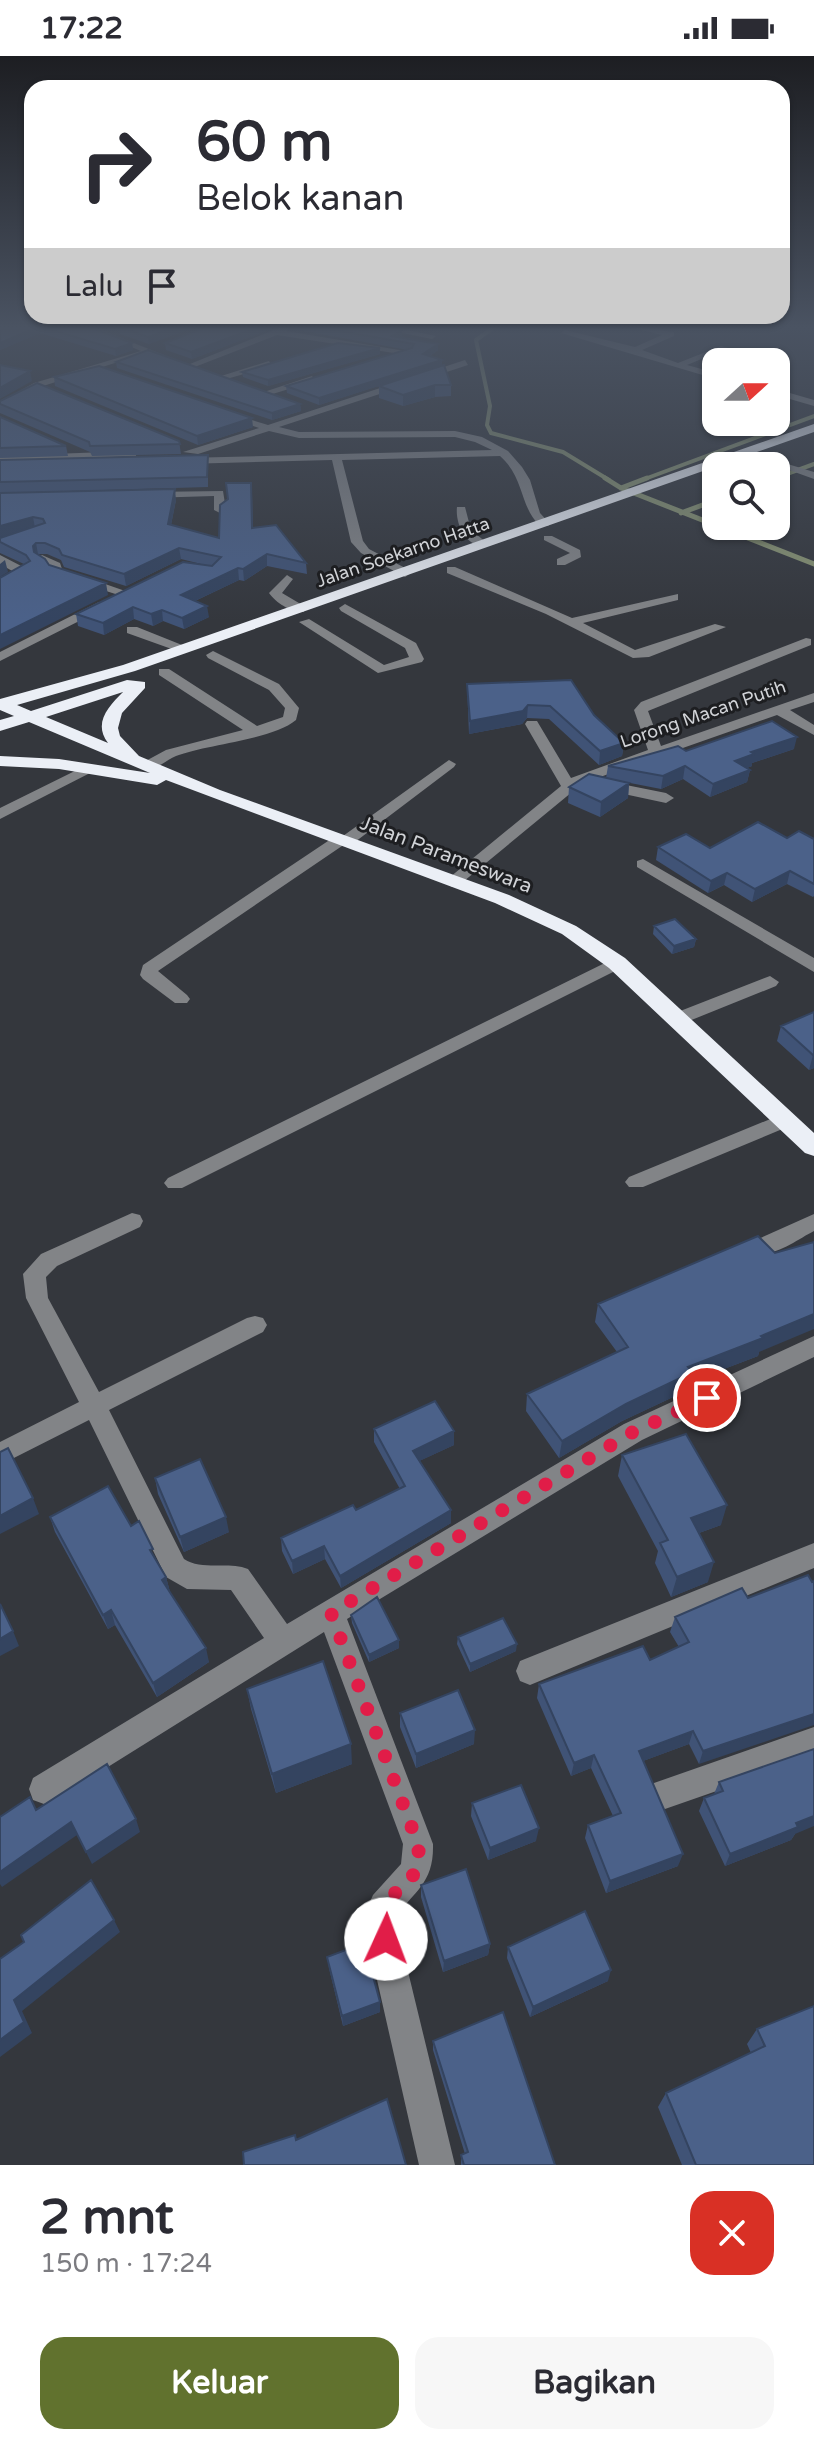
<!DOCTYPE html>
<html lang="id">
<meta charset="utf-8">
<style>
:root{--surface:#fff;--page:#f7f7f7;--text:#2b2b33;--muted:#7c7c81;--accent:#61722e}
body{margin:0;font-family:"Varela Round",sans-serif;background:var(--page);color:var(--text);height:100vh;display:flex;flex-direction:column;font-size:30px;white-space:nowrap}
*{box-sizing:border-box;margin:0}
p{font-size:26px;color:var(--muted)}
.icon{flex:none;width:44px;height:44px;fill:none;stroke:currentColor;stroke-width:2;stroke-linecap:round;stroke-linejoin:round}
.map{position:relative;height:2109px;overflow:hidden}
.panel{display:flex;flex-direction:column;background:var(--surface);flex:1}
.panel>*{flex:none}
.guide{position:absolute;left:24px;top:24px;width:766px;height:244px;border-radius:24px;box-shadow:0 2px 6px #0004;background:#fff;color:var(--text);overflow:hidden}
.needle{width:52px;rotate:69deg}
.tools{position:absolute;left:702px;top:292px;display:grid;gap:16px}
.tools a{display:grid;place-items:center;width:88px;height:88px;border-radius:16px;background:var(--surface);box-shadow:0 2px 6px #0004;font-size:40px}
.pin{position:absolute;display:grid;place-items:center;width:68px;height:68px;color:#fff;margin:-34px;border:4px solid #fff;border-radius:50%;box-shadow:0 2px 8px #0007}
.me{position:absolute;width:88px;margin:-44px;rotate:2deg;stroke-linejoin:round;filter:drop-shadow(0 0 6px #0008)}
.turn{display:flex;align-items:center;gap:28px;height:168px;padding:0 40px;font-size:36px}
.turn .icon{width:104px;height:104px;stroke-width:2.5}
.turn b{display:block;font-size:56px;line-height:68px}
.then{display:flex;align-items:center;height:76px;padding:0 40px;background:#0003;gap:16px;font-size:30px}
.round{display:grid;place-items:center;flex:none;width:84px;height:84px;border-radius:24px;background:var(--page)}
.overview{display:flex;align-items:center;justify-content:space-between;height:136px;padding:0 40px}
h1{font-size:48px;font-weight:800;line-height:60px}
.primary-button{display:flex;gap:16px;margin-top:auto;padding:16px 40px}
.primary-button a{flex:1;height:92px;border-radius:24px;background:var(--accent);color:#fff;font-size:32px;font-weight:800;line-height:92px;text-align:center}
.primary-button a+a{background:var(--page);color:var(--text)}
.status{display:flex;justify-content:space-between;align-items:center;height:56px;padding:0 40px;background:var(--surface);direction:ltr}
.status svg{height:22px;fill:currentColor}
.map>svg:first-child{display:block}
</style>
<div class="status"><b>17:22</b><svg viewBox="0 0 49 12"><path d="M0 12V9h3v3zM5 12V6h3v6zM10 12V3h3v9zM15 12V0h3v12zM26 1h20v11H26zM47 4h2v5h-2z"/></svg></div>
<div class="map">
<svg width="814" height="2109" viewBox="0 0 814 2109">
<rect width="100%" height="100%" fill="#34373d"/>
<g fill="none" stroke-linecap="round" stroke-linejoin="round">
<path stroke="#889373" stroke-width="4" d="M496,270L476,284L490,350L487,369L491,377L563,396L609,424
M776,422L814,408
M642,424L814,360"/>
<path stroke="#889373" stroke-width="5" d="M605,422L621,432L814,508
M621,432L647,422
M681,457L716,444"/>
<path fill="#828487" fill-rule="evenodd" d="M80,270H91L174,303L170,306L146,297L40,331L0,353V346L34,327L141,295Z
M284,270L290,272L286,275L411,296L407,299L277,279L192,312L185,310Z
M368,270H387L436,280L432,283Z
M625,270L674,276V280L642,294L678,307L721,290L728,292L687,309L716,317V323L561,277L565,274L635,291L662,279Z
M702,270L696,273L692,271L693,270Z
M465,304L468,309L279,371L299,376L455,375L482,381L508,395L522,411L530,424L540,457L550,468L548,470H540C519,450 525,422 500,400L342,404L363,485L369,493L409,514L411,517L405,521L361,497L351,486L332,404L184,408L179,405L184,402L492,394L475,386L455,381L299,382L269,375L198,398L183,396L259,372L225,360V356L268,369Z
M269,305L272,310L223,324L218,321Z
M312,320L315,325L266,340L261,337Z
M776,333L814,344V350L776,339Z
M132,395L136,396V400L0,406V400Z
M761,400L814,416V423L761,404Z
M223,435L226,454L220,457L214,454V440L148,442L143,439L148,436Z
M457,451H465L471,474L487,487V491C466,492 455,468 457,451Z
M544,480H552L580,494L581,501L565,509H557V503L570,497L544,484Z
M0,499L27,513L29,516L0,532V523L14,516L0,508Z
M42,499L60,507L62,513L131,537L125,541L52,518L50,512L36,503Z
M447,511H455L572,562L678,538V544L583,567L635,594L715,568L726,571L649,601L633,602L546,558L447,517Z
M287,519L293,523L282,537L304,550V556C292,557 276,547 269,537Z
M99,546L105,550L103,553L0,605V596Z
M345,548L416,587L424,603L422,606L378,617L299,566L309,563L384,609L409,601L405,592L341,555L339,552Z
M127,571H137L192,593L180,596L127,577Z
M806,582L811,583V589L648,655L661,690L814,637V646L790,654L814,669V679L777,659L583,727L458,830L452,831L444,826L561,730L525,668L527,665H537L571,722L648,694L634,654L641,646Z
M213,595L279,628L299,652L296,664C272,684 207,688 176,700C164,705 155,716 142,713V707L166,694L243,674L159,619V613H169L257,670L283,661L285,652L269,634L208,602L206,599Z
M449,704L456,708L454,711L351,789L342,790L158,915L187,939L190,943L187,947H175L143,923L140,919L143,909L334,781L343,780Z
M87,709L94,713L92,716L0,763V752Z
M601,724L666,737L674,742L666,747L596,732L593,729Z
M643,803L814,902V916L637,811V805Z
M617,901L623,903L626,907L623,911L182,1132H168L164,1127L168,1122Z
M770,920L779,926L776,930L684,967H670L668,963L670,959Z
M785,1057L792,1059L795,1064L792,1069L643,1131H629L625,1126L629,1121Z
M132,1157L140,1159L143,1165L140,1171L57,1210L46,1221L48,1242L99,1336L247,1262L255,1260L263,1262L267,1269L263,1276L109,1354L184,1503C202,1515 228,1505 248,1513L287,1568L624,1368L814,1280V1301L642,1384L347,1563L433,1788C434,1827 415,1834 395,1862L455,2109H419L363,1862L373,1839L401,1808L403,1788L324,1576L55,1744L44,1748L33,1744L29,1733L33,1722L264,1582L231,1534L187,1533L166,1521L89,1364L0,1409V1386L79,1346L26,1242L23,1218L41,1198Z
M814,1158V1175C798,1183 774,1202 756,1196L753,1190L756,1184Z
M814,1487V1512L530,1629L520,1625L516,1615L520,1605Z
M814,1671V1701L665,1753L654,1749L650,1738L654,1727Z"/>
<path fill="#ebeff6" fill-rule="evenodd" d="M814,368V376L135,615L17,649L31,655L127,624L145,626V632L122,657L118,672L120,680L139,700L220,734L509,839L576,870L625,902L814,1077V1100L805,1097L609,912L562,878L495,847L166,724L157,729L59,713L0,710V700L59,703L150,717L29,666L0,675V664L14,660L0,654V643L123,609ZM123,636C108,651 93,667 108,687L46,661Z"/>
</g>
<path fill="#405376" d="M0,270H87L132,287L133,294L116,300L40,277L0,294Z
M163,270H197L149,288L120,278V271L153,274Z
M209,270H278L192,303L166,294L165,287Z
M289,270H381L402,280L400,281L438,294L430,300L442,310L451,329V340L435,341L403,350L379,342V330L415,318L319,349L287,337L286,330L408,294L293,273Z
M380,292V298L268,330L243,321L242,316Z
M116,306L300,348L301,355L272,364L117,312Z
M54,321L253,371L198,389L55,330Z
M0,345L179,385L181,398L92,400L90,396L0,357Z
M0,361L66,390L68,400L0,402Z
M208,399V431L0,437V404Z
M0,437L176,444L171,469L219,482L252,437L253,472L306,507L307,518L267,510L244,525L239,524L195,545L209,561L184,573L163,565L153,570L134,563L104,579L78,570L76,558L205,509L181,503L126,530L64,511L61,504L47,498H38L49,509L108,539L24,508L0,497Z
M467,628L594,659L624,687L622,700L599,709L549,663L527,662L522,668L469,678Z
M794,693L752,707V710L747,712L750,714L747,726L710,741L683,723L661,733L625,726L629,727L628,742L600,761L568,747L569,731L606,722L608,710L686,695Z
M787,782L814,783V840L813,841L787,828L752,846L724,829L708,837L656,804L658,791L710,792Z
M654,870L696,883L694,891L672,898L653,878Z
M814,956V1012L809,1014L777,985L781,970Z
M598,1248L759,1296L758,1300L690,1326L688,1334L622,1365L559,1402L526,1355L527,1338L617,1296L595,1266Z
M374,1373L454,1375V1389L419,1405L451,1467L341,1532L325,1503L293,1518L282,1495L281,1482L356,1454L400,1433L374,1386Z
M622,1399L721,1469L699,1477L708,1526L671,1541L655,1507L658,1495L618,1420Z
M155,1422L229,1476L184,1496L158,1438Z
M50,1461L131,1470L155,1503L166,1521L170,1536L209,1606L157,1641L115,1569L108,1573L55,1476Z
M808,1519L699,1708L689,1688L643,1705L678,1810L606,1837L585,1782L588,1769L613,1760L591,1712L571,1720L537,1642L539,1628L650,1604L679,1591L670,1576L675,1561L748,1542Z
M351,1559L399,1592L369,1606L352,1567Z
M458,1581L516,1595L470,1616L457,1588Z
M247,1633L352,1708L276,1737L251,1653Z
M400,1657L474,1688L416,1712L400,1671Z
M719,1726L795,1778L791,1784L725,1810L699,1755L704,1742L714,1738Z
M472,1747L536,1785L488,1804L471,1760Z
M421,1829L490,1888L488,1899L443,1916L421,1841Z
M508,1891L608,1925L530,1961L507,1902Z
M327,1901L380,1946V1956L343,1970L329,1912Z
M757,1973L814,2109H682L658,2051L666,2037L751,1997L747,1988Z
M433,1985L555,2109H461V2099L465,2098L433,1994Z"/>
<path fill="#344460" d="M39,270L40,277L0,294V287Z
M179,270H197L149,288L148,281Z
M261,270H278L192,303L191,296Z
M402,274V280L395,285L392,280Z
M132,287L133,294L116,300L115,293Z
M438,288V294L423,304V298Z
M380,292V298L268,330V324Z
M442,304V310L319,349V342Z
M30,315L32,325L0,343V332Z
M435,329V341L403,350V339Z
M300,348L301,355L272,364V357Z
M252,362L253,371L198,389L197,380Z
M175,433L176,444L169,479L168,468Z
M33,461L35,472L0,482V470Z
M36,487L38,498L35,501L33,490Z
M179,492L181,503L126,530L124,518Z
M267,498V510L244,525L243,513Z
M5,504L8,516L0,521V508Z
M238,512L239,524L182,551L181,539Z
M106,527L108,539L0,593V579Z
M207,550L209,561L184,573L182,562Z
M133,551L134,563L104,579L103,567Z
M162,554L163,565L153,570L151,558Z
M528,649L527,662L522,668L469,678L470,665Z
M797,681L794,693L752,707V710L733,717L735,705L751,696Z
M624,687L622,700L599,709L600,695Z
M685,710L683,723L661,733L663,720Z
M750,714L747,726L710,741L713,728Z
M629,727L628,742L600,761L601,746Z
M790,815L787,828L752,846L755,833Z
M727,817L724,829L708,837L711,825Z
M696,883L694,891L672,898L674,890Z
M814,998V1012L809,1014L813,999Z
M814,1258V1273L759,1296L758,1300L690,1326L688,1334L622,1365L559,1402L562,1385L688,1311Z
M454,1375V1389L413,1408V1395Z
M33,1442L39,1458L0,1478V1460Z
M727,1449L721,1469L685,1482L691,1462Z
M451,1454V1467L341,1532L340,1520Z
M226,1461L229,1476L184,1496L180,1481Z
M324,1490L325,1503L293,1518L292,1505Z
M714,1506L708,1526L671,1541L677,1521Z
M166,1521L170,1536L162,1524Z
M111,1554L115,1569L108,1573L103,1559Z
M13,1575L19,1590L0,1600V1583Z
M399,1584V1592L369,1606V1599Z
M517,1588L516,1595L470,1616V1608Z
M206,1592L209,1606L157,1641L153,1627Z
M814,1658V1669L699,1708L703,1695Z
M475,1674L474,1688L416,1712V1698Z
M693,1675L689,1688L635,1708L639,1695Z
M351,1688L352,1708L276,1737L272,1718Z
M594,1699L591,1712L571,1720L574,1707Z
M814,1760V1770L795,1778L791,1784L725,1810L730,1798L796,1767Z
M136,1763L140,1776L92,1808L86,1796Z
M71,1766L77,1779L2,1831L0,1828V1816Z
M539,1772L536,1785L488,1804L490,1792Z
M683,1798L678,1810L606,1837L610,1825Z
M114,1864L120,1876L22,1955L32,1977L0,2001V1984L14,1944Z
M490,1888L488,1899L443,1916L444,1905Z
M611,1914L608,1925L530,1961L533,1951Z
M380,1946V1956L343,1970L342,1960Z"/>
<path fill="#4b6189" stroke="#344460" stroke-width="2" d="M0,270H87L132,287L115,293L39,270L0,287Z
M124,270H149L153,274L163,270H179L148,281L120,271Z
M209,270H261L191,296L165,287Z
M311,270H381L402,274L392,280L438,288L423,298L442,304L319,342L286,330L412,292L414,288Z
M338,287L380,292L268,324L242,316Z
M148,294L300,348L272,357L116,306Z
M0,309L30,315L0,332Z
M444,309L451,329H435L403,339L379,330Z
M99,310L252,362L197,380L54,321Z
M37,327L179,385L180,388L90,390L89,386L0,348V345Z
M0,361L66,390L0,392Z
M208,399L207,421L0,426V404Z
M226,427H251L252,472L276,469L306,507L267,498L243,513L238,512L181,539L207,550L182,562L162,554L151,558L133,551L103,567L76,558L183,506L212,510L221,501L179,492L124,518L62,499L59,493L45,487H36L33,490L34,496L45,503L49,509L106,527L0,579V522L30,505L26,499L0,486V482L45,467L43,463L33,461L0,470V437L175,433L168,468L219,482L220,449L228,443Z
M571,624L594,659L624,687L600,695L550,650L528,649L523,655L470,665L467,628Z
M772,665L797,681L751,696L754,698L735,705L750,714L713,728L685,710L663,720L608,710L678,690L686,695Z
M589,718L629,727L601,746L569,731Z
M758,766L787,782L799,775L814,783V828L790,815L755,833L727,817L711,825L658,791L686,778L710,792Z
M675,863L696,883L674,890L654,870Z
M814,956V998L813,999L781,970Z
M758,1180L775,1197L814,1186V1258L761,1280L763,1282L688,1311L693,1316L626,1348L562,1385L527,1338L628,1291L598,1248Z
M435,1345L454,1375L413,1395L451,1454L340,1520L324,1490L292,1505L281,1482L353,1449L356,1454L405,1430L374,1373Z
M686,1378L727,1449L691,1462L714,1506L677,1521L660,1487L668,1484L622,1399Z
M8,1392L33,1442L0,1460V1396Z
M200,1403L226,1461L180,1481L155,1422Z
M108,1430L131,1470L139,1465L153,1493L150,1494L166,1521L162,1524L206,1592L153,1627L111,1554L103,1559L50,1461Z
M808,1519L812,1526L814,1525V1658L703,1695L693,1675L639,1695L683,1798L610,1825L588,1769L621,1757L594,1699L574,1707L539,1628L643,1590L650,1604L689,1586L675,1561L742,1532L748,1542Z
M377,1541L399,1584L369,1599L351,1559Z
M0,1548L13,1575L0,1583Z
M503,1562L517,1588L470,1608L458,1581Z
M323,1605L351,1688L272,1718L247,1633Z
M458,1634L475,1674L416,1698L400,1657Z
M814,1693V1760L796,1767L798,1771L730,1798L704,1742L723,1735L719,1726Z
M107,1708L136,1763L86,1796L71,1766L0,1816V1761L30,1741L36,1754Z
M521,1729L539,1772L490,1792L472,1747Z
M466,1813L490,1888L444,1905L421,1829Z
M91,1824L114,1864L14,1944L24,1966L0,1984V1903L24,1886L21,1879Z
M585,1855L611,1914L533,1951L508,1891Z
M364,1887L380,1946L342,1960L327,1901Z
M814,1950V2109H696L666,2037L765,1990L757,1973Z
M503,1956L555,2109H464L461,2099L468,2096L433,1985Z
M387,2043L406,2109H244L243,2096L295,2079L296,2084Z"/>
<linearGradient id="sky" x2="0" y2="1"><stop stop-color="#1d1e22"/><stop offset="0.48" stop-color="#4a5362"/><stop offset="1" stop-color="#4a5362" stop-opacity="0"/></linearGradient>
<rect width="814" height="565" fill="url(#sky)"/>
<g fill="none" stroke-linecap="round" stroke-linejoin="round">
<path stroke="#e11d48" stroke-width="14" stroke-dasharray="0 25.2" d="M386,1883C368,1824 425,1845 418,1788L331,1557L633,1376L707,1342"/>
</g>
<g text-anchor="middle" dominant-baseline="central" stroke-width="6" stroke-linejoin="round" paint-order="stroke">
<g font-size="18" fill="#d1d3d7" stroke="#1d1e21">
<text transform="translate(403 496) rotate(-19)">Jalan Soekarno Hatta</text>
<text transform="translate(703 658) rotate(-19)">Lorong Macan Putih</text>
</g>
<g font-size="20" fill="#d1d3d7" stroke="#1d1e21">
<text transform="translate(446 799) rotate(21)">Jalan Parameswara</text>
</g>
</g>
</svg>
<div class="tools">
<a><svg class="needle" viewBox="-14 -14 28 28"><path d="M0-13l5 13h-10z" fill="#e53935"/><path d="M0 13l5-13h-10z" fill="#7c7c81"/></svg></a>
<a><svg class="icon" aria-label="search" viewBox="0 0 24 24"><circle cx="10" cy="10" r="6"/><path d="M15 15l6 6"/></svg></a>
</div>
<div class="pin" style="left:707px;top:1342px;background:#d93025"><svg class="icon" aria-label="arrive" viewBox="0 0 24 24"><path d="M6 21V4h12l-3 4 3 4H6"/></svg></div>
<svg class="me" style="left:386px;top:1883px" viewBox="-20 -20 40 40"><circle r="19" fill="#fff"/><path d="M0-13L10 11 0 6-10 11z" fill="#e11d48"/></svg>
<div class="guide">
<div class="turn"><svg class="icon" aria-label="right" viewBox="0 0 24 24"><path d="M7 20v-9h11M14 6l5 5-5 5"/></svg><div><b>60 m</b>Belok kanan</div></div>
<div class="then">Lalu<svg class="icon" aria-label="arrive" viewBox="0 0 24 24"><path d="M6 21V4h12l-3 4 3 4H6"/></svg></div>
</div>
</div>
<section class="panel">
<div class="overview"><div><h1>2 mnt</h1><p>150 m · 17:24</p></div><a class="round" style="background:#d93025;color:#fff"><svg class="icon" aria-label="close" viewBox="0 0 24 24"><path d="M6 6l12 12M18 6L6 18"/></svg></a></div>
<div class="primary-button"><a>Keluar</a><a>Bagikan</a></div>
</section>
